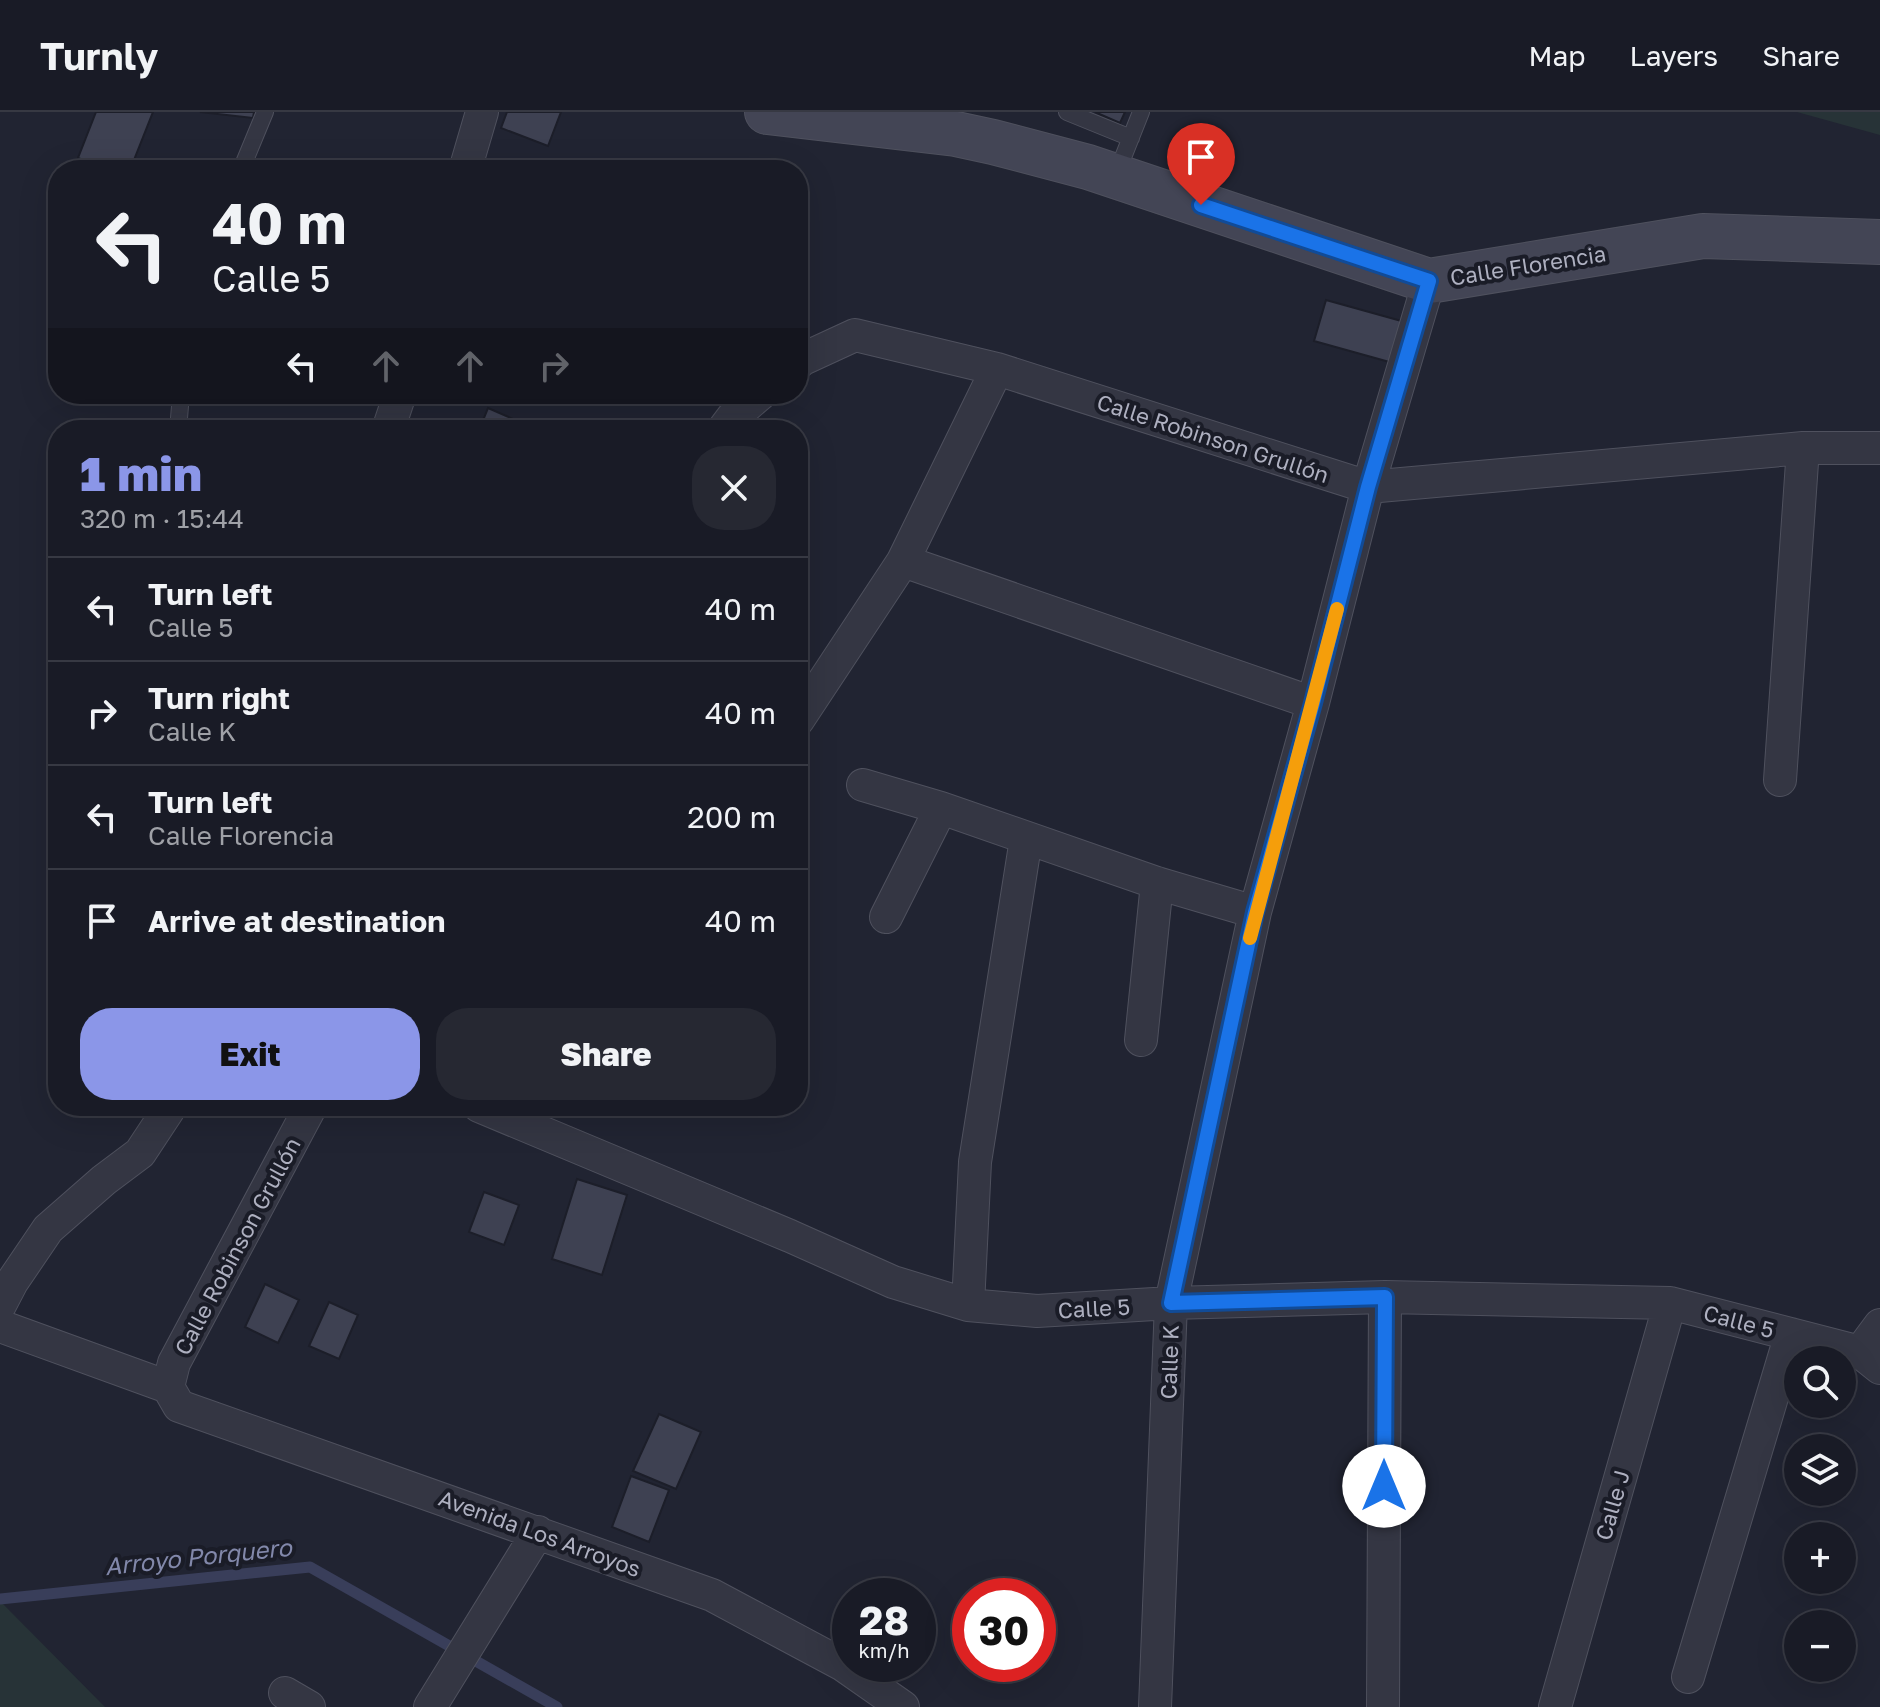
<!DOCTYPE html>
<meta charset="utf-8">
<style>
:root{--surface:#191b26;--page:#262832;--text:#f1f3f6;--muted:#9fa1a7;--line:#373943;--accent:#8b96e8}
body{margin:0;font-family:"Golos Text",sans-serif;background:var(--page);color:var(--text);height:100vh;display:flex;flex-direction:column;font-size:30px;white-space:nowrap}
*{box-sizing:border-box;margin:0}
p{font-size:26px;color:var(--muted)}
.icon{flex:none;width:44px;height:44px;fill:none;stroke:currentColor;stroke-width:2;stroke-linecap:round;stroke-linejoin:round}
.map{position:relative;flex:1;overflow:hidden}
.side{position:absolute;left:48px;top:308px;width:760px;height:696px;display:flex;flex-direction:column;background:var(--surface);border-radius:32px;box-shadow:0 8px 32px #0002,0 0 0 2px var(--line)}
.side>*{flex:none}
.guide{position:absolute;left:48px;top:48px;width:760px;height:244px;border-radius:32px;box-shadow:0 8px 32px #0002,0 0 0 2px var(--line);background:#191b26;color:var(--text);overflow:hidden}
.buttons{position:absolute;left:1784px;top:1234px;display:grid;gap:16px}
.buttons a{display:grid;place-items:center;width:72px;height:72px;border-radius:50%;background:var(--surface);box-shadow:0 8px 32px #0002,0 0 0 2px var(--line);font-size:40px}
.speed{position:absolute;left:832px;top:1466px;display:flex;gap:16px;font-size:40px;font-weight:700;text-align:center}
.speed>*{display:grid;place-content:center;width:104px;height:104px;border-radius:50%;background:var(--surface);box-shadow:0 8px 32px #0002,0 0 0 2px var(--line);line-height:1}
.speed small{font-size:20px;font-weight:400}
.speed .limit{border:12px solid #d22;background:#fff;color:#111}
.pin{position:absolute;display:grid;place-items:center;width:68px;height:68px;color:#fff;margin:-82px -34px;border-radius:50% 50% 50% 0;rotate:-45deg;box-shadow:0 0 8px #0007}
.pin .icon{rotate:45deg}
.me{position:absolute;width:88px;margin:-44px;rotate:0deg;stroke-linejoin:round;filter:drop-shadow(0 0 6px #0008)}
.turn{display:flex;align-items:center;gap:28px;height:168px;padding:0 32px;font-size:36px}
.turn .icon{width:104px;height:104px;stroke-width:2.5}
.turn b{display:block;font-size:56px;line-height:68px}
.lanes{display:flex;align-items:center;height:76px;padding:0 32px;background:#0003;justify-content:center;gap:40px;direction:ltr}
.lanes .off{opacity:.35}
.round{display:grid;place-items:center;flex:none;width:84px;height:84px;border-radius:32px;background:var(--page)}
.head{display:flex;align-items:center;justify-content:space-between;height:136px;padding:0 32px}
h1{font-size:48px;font-weight:800;line-height:60px;color:var(--accent)}
.cta{display:flex;gap:16px;margin-top:auto;padding:16px 32px}
.cta a{flex:1;height:92px;border-radius:32px;background:var(--accent);color:#111;font-size:32px;font-weight:800;line-height:92px;text-align:center}
.cta a+a{background:var(--page);color:var(--text)}
ul{padding:0;list-style:none}
li{display:flex;align-items:center;gap:24px;height:104px;padding:0 32px;border-top:2px solid var(--line)}
li div{flex:1}
li b{display:block;font-size:30px}
li em{font-style:normal}
header{display:flex;align-items:center;gap:48px;box-sizing:border-box;height:112px;padding:0 40px;background:var(--surface);border-bottom:2px solid var(--line)}
header strong{font-size:38px}
nav{display:flex;gap:44px;margin-inline-start:auto;font-size:28px}
.map>svg:first-child{display:block}
</style>
<header>
<strong>Turnly</strong>
<nav><a>Map</a><a>Layers</a><a>Share</a></nav>
</header>
<div class="map">
<svg width="1880" height="1595" viewBox="0 0 1880 1595">
<rect width="100%" height="100%" fill="#212432"/>
<path fill="#273337" d="M1797,0H1880V23Z
M0,1489L105,1595H0Z"/>
<g fill="none" stroke-linecap="round" stroke-linejoin="round">
<path stroke="#393e5a" stroke-width="11" d="M0,1487L310,1455L557,1595"/>
</g>
<path fill="#3e4152" stroke="#1c1e29" stroke-width="2" d="M96,0H153L130,58H109L78,46Z
M200,0H254L253,6Z
M507,0H561L548,34L501,16Z
M1095,0H1125L1120,11Z
M1326,188L1405,210L1393,251L1314,229Z
M488,296L522,311L519,318H479Z
M577,1067L627,1083L602,1163L552,1147Z
M484,1080L519,1093L504,1133L469,1120Z
M265,1172L299,1188L278,1231L245,1215Z
M329,1190L358,1203L339,1247L309,1234Z
M659,1302L701,1320L676,1377L633,1359Z
M631,1364L669,1378L649,1430L612,1415Z"/>
<g fill="none" stroke-linecap="round" stroke-linejoin="round">
<defs>
<path id="lane" d="M1067,0L1131,26
M241,58L265,0
M1116,63L1141,0
M178,318L181,282"/>
<path id="street" d="M465,58L482,0
M798,251L803,247L855,223L997,257L1368,375L1803,336H1880
M388,318L400,282
M723,318L732,306L760,282
M903,449L1313,591
M798,608L903,449L997,257
M1780,668L1803,336
M863,673L941,696
M886,805L941,696L1157,771L1255,800
M1141,928L1157,771
M479,994L790,1124L893,1170L968,1193L1037,1199L1171,1191L1385,1185L1670,1191L1860,1240L1880,1256
M0,1193L12,1170L48,1117L104,1068L140,1041L171,994
M968,1193L975,1050L1026,727
M0,1214L168,1275
M1860,1240L1880,1213
M168,1275L179,1294L712,1483L843,1553L903,1595
M168,1275L174,1251L311,994
M1688,1565L1791,1222
M285,1581L309,1595
M430,1595L538,1420
M1155,1595L1171,1191L1255,800L1313,591L1368,375L1429,169
M1383,1595L1385,1185
M1555,1595L1670,1191"/>
<path id="secondary" d="M767,0L956,22L993,30L1088,55L1429,169L1703,124L1880,130"/>
</defs>
<use href="#lane" stroke="#4f515e" stroke-width="18"/>
<use href="#street" stroke="#4f515e" stroke-width="34"/>
<use href="#secondary" stroke="#4f515e" stroke-width="46"/>
<use href="#lane" stroke="#343643" stroke-width="16"/>
<use href="#street" stroke="#343643" stroke-width="32"/>
<use href="#secondary" stroke="#434555" stroke-width="44"/>
</g>
<g fill="none" stroke-linecap="round" stroke-linejoin="round">
<defs>
<path id="route" d="M1201,93L1429,169L1368,375L1313,591L1255,800L1171,1191L1385,1185L1384,1374"/>
</defs>
<use href="#route" stroke="#114b97" stroke-width="20"/>
<use href="#route" stroke="#1a73e8" stroke-width="14"/>
<path stroke="#f59e0b" stroke-width="14" d="M1250,826L1337,497"/>
</g>
<g text-anchor="middle" dominant-baseline="central" stroke-width="8" stroke-linejoin="round" paint-order="stroke">
<g font-size="22" fill="#aeb0c0" stroke="#1a1c27">
<text transform="translate(1528 153) rotate(-9)">Calle Florencia</text>
<text transform="translate(1213 326) rotate(18)">Calle Robinson Grullón</text>
<text transform="translate(237 1134) rotate(-62)">Calle Robinson Grullón</text>
<text transform="translate(1094 1196) rotate(-3)">Calle 5</text>
<text transform="translate(1739 1209) rotate(15)">Calle 5</text>
<text transform="translate(1169 1250) rotate(-88)">Calle K</text>
<text transform="translate(1612 1393) rotate(-74)">Calle J</text>
<text transform="translate(540 1421) rotate(20)">Avenida Los Arroyos</text>
</g>
<g font-size="24" font-style="italic" fill="#8288aa" stroke="#1a1c27">
<text transform="translate(198 1444) rotate(-6)">Arroyo Porquero</text>
</g>
</g>
</svg>
<div class="buttons">
<a><svg class="icon" aria-label="search" viewBox="0 0 24 24"><circle cx="10" cy="10" r="6"/><path d="M15 15l6 6"/></svg></a>
<a><svg class="icon" aria-label="layers" viewBox="0 0 24 24"><path d="M12 4l9 5-9 5-9-5zM3 14l9 5 9-5"/></svg></a>
<a>+</a>
<a>−</a>
</div>
<div class="speed"><div>28<small>km/h</small></div><div class="limit">30</div></div>
<div class="pin" style="left:1201px;top:93px;background:#d93025"><svg class="icon" aria-label="arrive" viewBox="0 0 24 24"><path d="M6 21V4h12l-3 4 3 4H6"/></svg></div>
<svg class="me" style="left:1384px;top:1374px" viewBox="-20 -20 40 40"><circle r="19" fill="#fff"/><path d="M0-13L10 11 0 6-10 11z" fill="#1a73e8"/></svg>
<div class="guide">
<div class="turn"><svg class="icon" aria-label="left" viewBox="0 0 24 24"><path d="M17 20v-9H6M10 6l-5 5 5 5"/></svg><div><b>40 m</b>Calle 5</div></div>
<div class="lanes"><svg class="icon" aria-label="left" viewBox="0 0 24 24"><path d="M17 20v-9H6M10 6l-5 5 5 5"/></svg><svg class="icon off" aria-label="ahead" viewBox="0 0 24 24"><path d="M12 20V5M6 11l6-6 6 6"/></svg><svg class="icon off" aria-label="ahead" viewBox="0 0 24 24"><path d="M12 20V5M6 11l6-6 6 6"/></svg><svg class="icon off" aria-label="right" viewBox="0 0 24 24"><path d="M7 20v-9h11M14 6l5 5-5 5"/></svg></div>
</div>
<section class="side">
<div class="head"><div><h1>1 min</h1><p>320 m · 15:44</p></div><a class="round"><svg class="icon" aria-label="close" viewBox="0 0 24 24"><path d="M6 6l12 12M18 6L6 18"/></svg></a></div>
<ul>
<li><svg class="icon" aria-label="left" viewBox="0 0 24 24"><path d="M17 20v-9H6M10 6l-5 5 5 5"/></svg><div><b>Turn left</b><p>Calle 5</p></div><em>40 m</em></li>
<li><svg class="icon" aria-label="right" viewBox="0 0 24 24"><path d="M7 20v-9h11M14 6l5 5-5 5"/></svg><div><b>Turn right</b><p>Calle K</p></div><em>40 m</em></li>
<li><svg class="icon" aria-label="left" viewBox="0 0 24 24"><path d="M17 20v-9H6M10 6l-5 5 5 5"/></svg><div><b>Turn left</b><p>Calle Florencia</p></div><em>200 m</em></li>
<li><svg class="icon" aria-label="arrive" viewBox="0 0 24 24"><path d="M6 21V4h12l-3 4 3 4H6"/></svg><div><b>Arrive at destination</b></div><em>40 m</em></li>
</ul>
<div class="cta"><a>Exit</a><a>Share</a></div>
</section>
</div>
